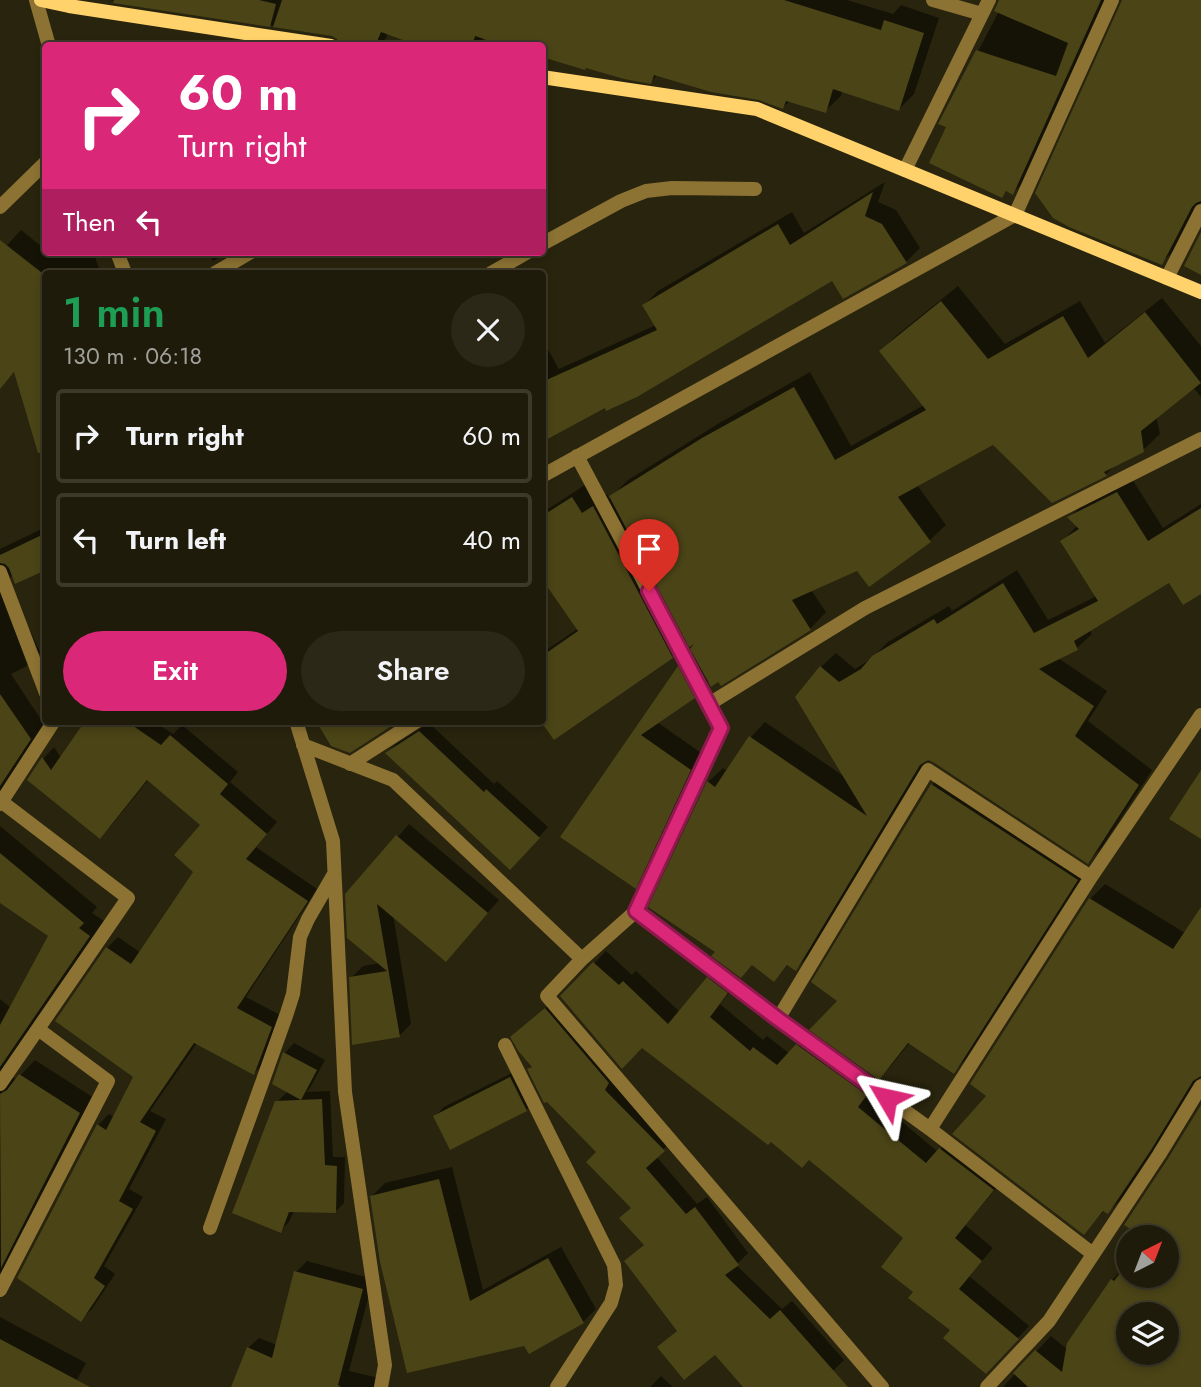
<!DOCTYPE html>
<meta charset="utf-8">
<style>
:root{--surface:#1e1b0a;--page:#2b2818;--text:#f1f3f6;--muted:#a1a19c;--line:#3c392b;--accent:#db2777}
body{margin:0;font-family:Jost,sans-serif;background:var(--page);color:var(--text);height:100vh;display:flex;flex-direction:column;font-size:26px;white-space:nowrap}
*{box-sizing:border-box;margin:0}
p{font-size:23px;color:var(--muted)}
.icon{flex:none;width:38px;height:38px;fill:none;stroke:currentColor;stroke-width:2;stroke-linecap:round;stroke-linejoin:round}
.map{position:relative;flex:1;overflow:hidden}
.details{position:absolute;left:42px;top:270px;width:504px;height:455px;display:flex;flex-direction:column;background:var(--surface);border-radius:7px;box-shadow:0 4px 10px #0003,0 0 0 2px var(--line)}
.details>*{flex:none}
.hud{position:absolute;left:42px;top:42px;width:504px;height:214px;border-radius:7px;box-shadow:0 4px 10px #0003,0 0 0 2px var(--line);background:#db2777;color:#fff;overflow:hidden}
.needle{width:46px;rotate:42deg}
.tools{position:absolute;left:1116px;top:1225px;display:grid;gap:14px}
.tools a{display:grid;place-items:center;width:63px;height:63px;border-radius:50%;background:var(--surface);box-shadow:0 4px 10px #0003,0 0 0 2px var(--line);font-size:35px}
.pin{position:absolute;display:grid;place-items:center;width:60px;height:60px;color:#fff;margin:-72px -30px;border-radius:50% 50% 50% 0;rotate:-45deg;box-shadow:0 0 7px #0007}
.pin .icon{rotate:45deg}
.me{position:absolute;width:77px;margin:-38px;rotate:306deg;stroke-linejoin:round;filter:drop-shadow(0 0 5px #0008)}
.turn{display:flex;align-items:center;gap:24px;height:147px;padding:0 21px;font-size:32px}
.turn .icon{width:91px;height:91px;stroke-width:2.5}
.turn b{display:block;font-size:49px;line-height:60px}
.then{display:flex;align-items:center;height:66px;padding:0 21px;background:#0003;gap:14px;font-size:26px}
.round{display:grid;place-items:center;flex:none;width:74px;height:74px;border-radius:37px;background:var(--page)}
.overview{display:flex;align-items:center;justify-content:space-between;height:119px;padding:0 21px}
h1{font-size:42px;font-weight:600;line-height:52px;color:#1e9e55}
.button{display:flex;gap:14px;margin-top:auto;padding:14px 21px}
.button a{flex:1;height:80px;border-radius:42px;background:var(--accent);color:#fff;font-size:28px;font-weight:600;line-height:80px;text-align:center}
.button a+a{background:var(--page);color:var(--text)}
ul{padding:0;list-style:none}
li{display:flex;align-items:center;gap:21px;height:94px;margin:0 14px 10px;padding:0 7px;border:4px solid var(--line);border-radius:7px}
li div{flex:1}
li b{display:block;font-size:26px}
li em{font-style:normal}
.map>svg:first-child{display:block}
</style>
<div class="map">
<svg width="1201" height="1387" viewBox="0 0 1201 1387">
<rect width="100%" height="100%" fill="#28240d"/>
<path fill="#0007" fill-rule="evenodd" d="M109,0H847L893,14L901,5L939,18L914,94L899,109L842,90L841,96L825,111L790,101L783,107L759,98L658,74L651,82L542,46L484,37L481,46H425L388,33L386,38L379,46H350L333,35Z
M1000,0H1109L1028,178L1013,193L1008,190L1002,196L949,126L941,123L999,11Z
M1122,0H1201V202L1177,248L1161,263Z
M885,182L878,202L896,210L920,248L906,262L833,279L542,440V339L559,369L656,325L644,305L658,291L792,212L804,233Z
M21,230L46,250V252L52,255L54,252H93L101,273H46V440L16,370L0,388V253Z
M208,252H229L213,261Z
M958,286L1005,344L1080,301L1105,343L1162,298L1201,346V397L1193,387L1156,416L1160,434L1143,450L1115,465L1106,474L993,443L917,485L946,525L929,541L811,590L826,612L810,629L719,679L709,681L694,696L657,722L704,755L649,873L635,887L563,836L679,668L694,652L700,638L688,641L672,656L555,737L542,720V653L579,628L542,568V513L585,485L596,501L607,494L609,499L628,480L721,422L810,372L851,446L924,405L881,351L897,335Z
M1132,479L1163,528L1201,504V592L1169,580L1089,629L1092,634L1077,648L1058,658L1107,691L1088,721L1152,770L1102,847L1088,862L934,760H927L810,955L795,969L789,964L774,980L753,963L717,952L651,907L708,782L723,768L727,771L751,737L765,722L845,777L821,667L836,653L855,669L872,658L888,642L949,606L952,611L1017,570L1048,620L1097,596L1062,541L1078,525L1070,517L1084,503Z
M46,527V568L13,575L7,581L40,652L25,667L11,674L44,724L0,798V549Z
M87,721H153L173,734L182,725L238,772L230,782L277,822L256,847L317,889L246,997L282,1016L265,1062L254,1073L197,1043L150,1111L166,1119L129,1189L143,1197L104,1266L115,1274L92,1309L81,1320L98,1125L109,1114L114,1117L135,1076L57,1021L107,948L118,937L141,953L195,872L203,825L149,779L111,826L100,837L29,780L44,758L54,747L61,758Z
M429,723L494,784L497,781L548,827L519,859L387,753L396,744Z
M944,773L1088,868L965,1060L954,1071L910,1042L891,1066L879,1078L839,1000L814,982L932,785Z
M409,824L499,900L446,960L393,914L411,1024L399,1036L351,978L363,966L380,963L347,895Z
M0,826L97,907L92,913L104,921L4,1066L9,1077L17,1079L35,1060L94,1098L0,1297V1136L6,1127L0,1122V999L11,1008L50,936L0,901Z
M1105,884L1185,933L1201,910V1076L1123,1197L1108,1212L1105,1210L1084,1233L989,1095L1090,899Z
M606,951L632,975L636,971L680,1012L720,967L739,981L720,1004L763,1040L767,1036L790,1054L809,1033L878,1083L869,1094L938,1152L952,1138L1005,1178L965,1225L993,1248L969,1276L1029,1326L998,1360L952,1330L905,1238L809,1158L642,1046L562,996Z
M556,999L674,1139L656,1156L697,1204L707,1197L748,1253L736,1265L782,1309L792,1301L844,1360L821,1383L825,1387H745L715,1353L659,1347L678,1330L626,1261L645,1244L632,1207L599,1152L530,1069L533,1066L524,1026Z
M294,1043L325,1060L310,1088L306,1092L330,1091L333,1157H345L344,1203L335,1212L294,1211L289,1222L280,1231L277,1102L288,1091L274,1084L285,1053Z
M520,1069L535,1101L526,1110L435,1116L444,1107Z
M1201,1106V1387H1005L1004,1386L1051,1336L1068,1350L1112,1280L1127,1265L1129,1276H1167V1237H1147L1127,1224ZM1129,1314H1167V1353H1129Z
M452,1167L483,1290L561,1247L596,1309L583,1322L525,1344L408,1371L372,1196L385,1183Z
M307,1261L373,1279L349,1371L379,1378L377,1387H243L248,1348L259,1338L277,1345L296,1272Z
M0,1317L86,1363L73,1387H0Z
M661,1376L673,1387H650Z"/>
<path fill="#4b4417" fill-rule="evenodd" d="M114,0H259L276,4L270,27L113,3Z
M282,0H784L881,30L884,20L924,33L899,111L833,89L826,113L786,101L783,109L759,100L711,92L654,75L651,84L624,79L586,68L585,70L542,57V46H505L475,36L472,46H419L381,32L375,46H340L337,39L332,36L273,27Z
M999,0H1101L1013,195L1006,191L1002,198L929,163L946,127L938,124L976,50L1056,76L1068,43L994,11Z
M1122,0H1201V201L1196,203L1192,207L1162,265L1069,227L1053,218L1035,193Z
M873,192L865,216L882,224L907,263L843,299L832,281L637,397L606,411L605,408L542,442V382L657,330L642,305L778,224L790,245Z
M1201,232V275L1184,266Z
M0,240L46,276V452L38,453L14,372L0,389Z
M941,301L988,359L1063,316L1088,358L1145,312L1201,383L1141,431L1144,452L1104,472L1107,476L1052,503L993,445L898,497L931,542L869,587L857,571L792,600L811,630L721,686L718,682L711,687L690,649L694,644L689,647L609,496L702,438L794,387L835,460L926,410L879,351Z
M1117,492L1148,541L1201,508V594L1183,605L1169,583L1074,641L1078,650L1039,669L1094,706L1075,736L1139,785L1088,864L933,762L928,760L920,765L796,971L787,965L774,982L752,965L741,978L711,956L715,952L648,907L707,781L715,787L749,736L867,816L795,697L820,666L839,682L861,669L872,656L934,619L937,624L1003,583L1034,633L1098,601L1060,541L1079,529L1067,517Z
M572,497L582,513L593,506L673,658L554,740L542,723V656L578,631L542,579V516Z
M46,533V570L15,584L9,568L5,564L0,563V555Z
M678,666L695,698L641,735L691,770L636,889L560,837Z
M0,694L31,739L0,786Z
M85,721H126L161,745L170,735L228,784L220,794L267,834L246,859L308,901L237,1008L272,1027L254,1075L194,1043L140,1122L156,1131L119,1201L133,1209L94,1278L105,1286L81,1322L17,1278L97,1124L106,1130L133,1077L55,1021L106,947L131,964L193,872L174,855L200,825L147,780L100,839L27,780L42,757L51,770Z
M316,721H399L350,753L331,746Z
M419,731L484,792L486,789L540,838L510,870L385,753Z
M1201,770V839L1169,819Z
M931,784L1078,880L954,1074L908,1043L879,1080L809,1030L837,1001L811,982Z
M396,835L488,913L446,962L377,904L400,1037L352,1045L349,977L387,971L347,938L345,894Z
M0,853L84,923L79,928L90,936L0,1067V1025L48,936L0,903Z
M1089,898L1173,949L1201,907V1076L1193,1081L1151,1150L1108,1214L1103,1211L1084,1235L952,1134L986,1096L970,1084Z
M593,962L619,985L623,981L668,1024L707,977L728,993L710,1017L750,1051L753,1047L777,1065L796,1044L867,1095L858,1107L926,1163L939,1148L994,1190L955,1238L982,1261L959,1289L1019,1339L986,1374L943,1338L950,1330L908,1298L913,1292L881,1267L903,1238L809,1160L802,1168L771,1142L768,1145L642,1048L622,1069L560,996Z
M545,1008L609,1083L605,1090L665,1151L646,1168L686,1214L695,1207L739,1265L725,1275L770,1319L780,1310L848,1387H743L715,1355L684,1380L657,1347L677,1331L624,1261L644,1245L619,1218L631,1208L586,1162L596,1152L547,1102L544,1103L527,1069L532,1067L519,1052L510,1037Z
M283,1052L317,1070L301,1100L272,1084Z
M19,1074L80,1113L1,1268L0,1094L7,1090Z
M510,1077L527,1111L450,1150L433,1116Z
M322,1099L325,1165L337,1166L336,1213L289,1212L281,1233L232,1213L275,1101Z
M1201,1105V1387H1028L1013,1373L1035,1350L1062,1372L1067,1343L1111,1279L1114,1281L1129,1262V1276H1167V1237H1144L1124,1225L1167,1160ZM1129,1314H1167V1353H1129Z
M439,1179L470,1301L548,1258L584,1323L529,1354L524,1346L407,1373L380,1262L370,1196Z
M294,1271L363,1289L338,1385L341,1387H231L247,1347L272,1358Z
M0,1339L90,1387H0Z"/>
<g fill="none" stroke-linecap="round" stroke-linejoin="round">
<path stroke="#8c7233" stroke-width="14" d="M36,0L49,46
M933,0L982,14
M905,170L989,0
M0,207L46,162
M542,244L621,201L646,191L672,188L755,189
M117,252L125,273
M215,273L251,252
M491,273L528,252
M1167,278L1201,211
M577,456L709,704L865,608L1201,439
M542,476L1015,215L1112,0
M0,572L46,693
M296,721L333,841L345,1092L385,1365L381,1387
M303,745L393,780L582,959L547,996L882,1387
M350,764L417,721
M0,804L54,721
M636,911L778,1019L930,1129
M582,959L636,911L721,728L709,704
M778,1019L928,770L1091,877
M505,1045L614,1265L616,1285L611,1303L557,1387
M0,1084L128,898L2,802
M210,1228L287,1013L293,994L300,937L308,919L334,874
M1093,1254L930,1129L1091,877L1201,715
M0,1290L108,1081L38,1029
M987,1387L1049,1321L1159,1155L1201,1086"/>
<path stroke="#ffd26b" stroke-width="14" d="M41,0L69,6L331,46
M542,77L757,109L1201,292"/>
</g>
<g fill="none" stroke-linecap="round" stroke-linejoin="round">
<defs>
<path id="route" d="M649,591L721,728L636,911L778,1019L887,1098"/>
</defs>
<use href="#route" stroke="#8e194d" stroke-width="18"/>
<use href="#route" stroke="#db2777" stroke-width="12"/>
</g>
</svg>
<div class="tools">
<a><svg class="needle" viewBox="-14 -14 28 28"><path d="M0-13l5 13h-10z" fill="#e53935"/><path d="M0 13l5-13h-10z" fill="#a1a19c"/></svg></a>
<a><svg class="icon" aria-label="layers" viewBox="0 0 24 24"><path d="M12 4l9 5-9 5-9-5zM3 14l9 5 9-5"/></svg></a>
</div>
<div class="pin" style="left:649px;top:591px;background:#d93025"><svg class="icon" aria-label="arrive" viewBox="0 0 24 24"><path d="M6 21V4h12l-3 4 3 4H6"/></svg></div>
<svg class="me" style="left:887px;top:1098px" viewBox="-20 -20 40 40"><path d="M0-17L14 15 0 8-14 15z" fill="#db2777" stroke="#fff" stroke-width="4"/></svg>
<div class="hud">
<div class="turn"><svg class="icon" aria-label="right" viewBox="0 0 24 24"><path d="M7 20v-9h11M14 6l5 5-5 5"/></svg><div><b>60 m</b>Turn right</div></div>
<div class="then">Then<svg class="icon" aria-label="left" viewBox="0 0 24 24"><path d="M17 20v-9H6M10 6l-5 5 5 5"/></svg></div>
</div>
<section class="details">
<div class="overview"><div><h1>1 min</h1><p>130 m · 06:18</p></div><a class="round"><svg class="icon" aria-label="close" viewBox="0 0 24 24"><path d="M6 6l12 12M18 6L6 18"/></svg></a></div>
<ul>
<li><svg class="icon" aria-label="right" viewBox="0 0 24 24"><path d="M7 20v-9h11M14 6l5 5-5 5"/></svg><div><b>Turn right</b></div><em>60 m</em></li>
<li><svg class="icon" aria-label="left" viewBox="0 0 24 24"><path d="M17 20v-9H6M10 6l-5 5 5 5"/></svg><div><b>Turn left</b></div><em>40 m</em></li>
</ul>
<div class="button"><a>Exit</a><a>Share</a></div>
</section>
</div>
